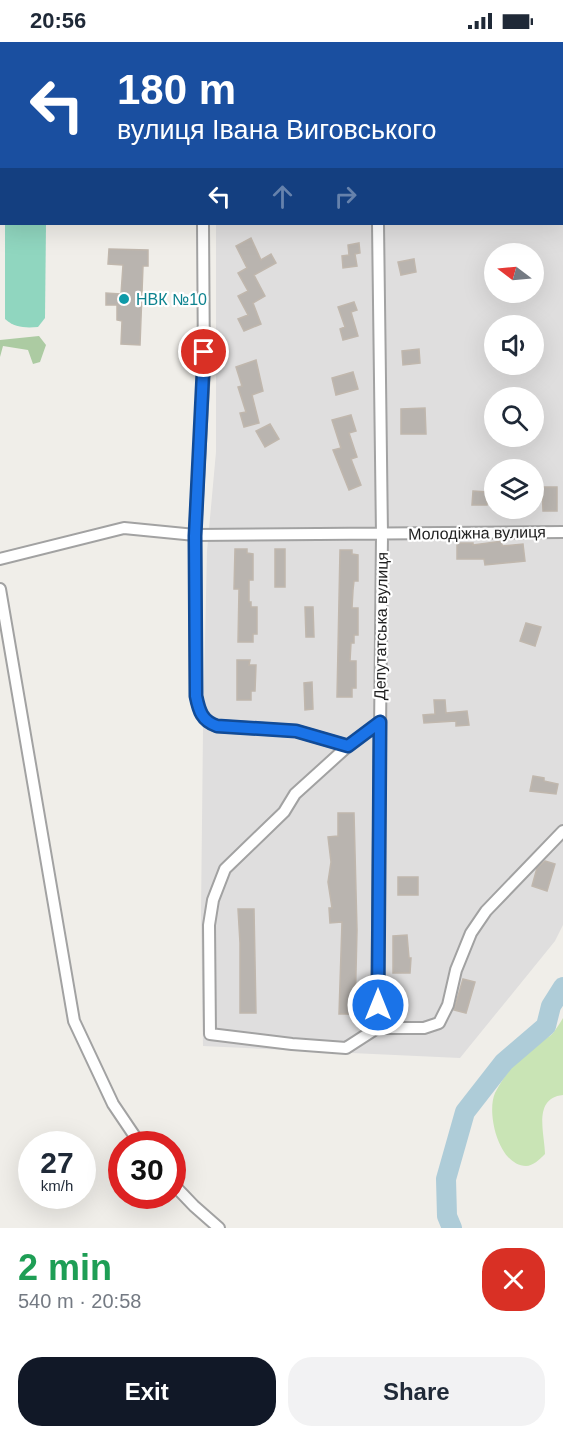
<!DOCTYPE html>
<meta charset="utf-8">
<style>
:root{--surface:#fff;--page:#f2f2f3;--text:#1f2937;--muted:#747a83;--accent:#111827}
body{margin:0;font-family:Arial,sans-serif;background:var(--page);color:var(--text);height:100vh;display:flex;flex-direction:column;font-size:22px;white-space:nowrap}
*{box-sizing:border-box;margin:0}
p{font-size:20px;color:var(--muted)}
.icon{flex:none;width:33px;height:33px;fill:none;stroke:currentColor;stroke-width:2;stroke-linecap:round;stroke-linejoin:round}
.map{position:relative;height:1186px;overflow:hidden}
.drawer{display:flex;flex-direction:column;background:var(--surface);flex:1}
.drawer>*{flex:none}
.hud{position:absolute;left:0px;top:0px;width:564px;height:183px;box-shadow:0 6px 24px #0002;background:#1a4fa0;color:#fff;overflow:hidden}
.needle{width:39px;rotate:286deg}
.controls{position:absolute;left:484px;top:201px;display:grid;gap:12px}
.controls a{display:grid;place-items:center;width:60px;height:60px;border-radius:50%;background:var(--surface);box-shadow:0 6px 24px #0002;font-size:30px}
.speed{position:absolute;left:18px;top:1089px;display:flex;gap:12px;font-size:30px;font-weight:700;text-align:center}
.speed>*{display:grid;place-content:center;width:78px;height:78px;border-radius:50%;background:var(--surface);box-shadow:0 6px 24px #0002;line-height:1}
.speed small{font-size:15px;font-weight:400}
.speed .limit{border:9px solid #d22;background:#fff;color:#111}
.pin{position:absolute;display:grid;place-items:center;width:51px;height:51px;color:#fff;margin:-26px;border:3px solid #fff;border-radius:50%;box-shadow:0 2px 6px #0007}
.me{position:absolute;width:66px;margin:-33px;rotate:0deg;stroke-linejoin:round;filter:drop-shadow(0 0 4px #0008)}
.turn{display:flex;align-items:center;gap:21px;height:126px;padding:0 18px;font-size:27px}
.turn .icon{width:78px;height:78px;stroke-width:2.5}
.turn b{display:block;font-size:42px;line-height:51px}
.lanes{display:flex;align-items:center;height:57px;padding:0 18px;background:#0003;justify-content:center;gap:30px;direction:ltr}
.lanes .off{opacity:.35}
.round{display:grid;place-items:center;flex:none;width:63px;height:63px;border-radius:24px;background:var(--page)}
.head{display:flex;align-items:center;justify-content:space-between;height:102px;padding:0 18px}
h1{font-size:36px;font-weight:700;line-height:45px;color:#1e9e55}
.action{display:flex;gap:12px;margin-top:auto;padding:12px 18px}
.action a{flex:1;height:69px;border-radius:24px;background:var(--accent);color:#fff;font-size:24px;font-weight:700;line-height:69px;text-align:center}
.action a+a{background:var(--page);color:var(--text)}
.status{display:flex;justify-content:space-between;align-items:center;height:42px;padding:0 30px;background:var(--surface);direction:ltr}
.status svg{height:16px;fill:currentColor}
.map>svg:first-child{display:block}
</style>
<div class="status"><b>20:56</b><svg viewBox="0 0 49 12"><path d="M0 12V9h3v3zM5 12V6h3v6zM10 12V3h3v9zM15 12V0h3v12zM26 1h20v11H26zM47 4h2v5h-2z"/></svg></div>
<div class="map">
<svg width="563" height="1186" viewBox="0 0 563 1186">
<rect width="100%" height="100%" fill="#f0eee9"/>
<path fill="#dfdede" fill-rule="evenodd" d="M173,0H563V883L555,899L460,1016L203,1004L201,872L203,689L207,509L216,410V182H562V2ZM495,212H534V250H495ZM495,284H534V322H495ZM495,356H534V394H495ZM495,428H534V466H495Z"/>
<path fill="#c9e4b5" d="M563,976V1053C532,1056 545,1093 545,1112C540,1117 533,1124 526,1124C499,1124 486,1071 495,1051C504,1033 520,1012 537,1001C542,998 549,996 553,991C556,987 560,981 563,976Z"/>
<path fill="#accba2" d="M39,294L46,303L40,320L33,322L28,308L3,304L0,315V298Z"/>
<path fill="#90d6bf" d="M5,182H46L45,276L38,285C26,286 15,286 5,277Z"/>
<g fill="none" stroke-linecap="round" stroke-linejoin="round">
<path stroke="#aeccd8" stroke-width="20" d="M452,1186L447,1174L446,1137L465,1070L504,1020L546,984L551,964L563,945"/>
</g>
<path fill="#b9b4af" stroke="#c0b7ad" stroke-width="1.5" d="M251,196L261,218L271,212L276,221L254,233L265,254L253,261L261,282L244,289L238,277L248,273L238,254L248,249L238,231L247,226L236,204Z
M359,201L360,211L355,212L357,224L343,226L342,214L349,213L348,203Z
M109,207L148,208V224H143L140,303L121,302L122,279L117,278V263H106V251L121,252L123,223L108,222Z
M414,217L416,230L401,233L398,220Z
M354,260L357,268L351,270L358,294L343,298L340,287L345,285L338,265Z
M419,307L420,321L403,323L402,309Z
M256,318L263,349L252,353L259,381L244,385L240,371L246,370L238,345L242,344L236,325Z
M353,330L358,347L336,353L332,336Z
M425,366L426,392H401V367Z
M351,373L356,389L349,391L357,415L351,417L361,443L349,448L333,408L341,406L332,378Z
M270,382L279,397L265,405L256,389Z
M542,445H557V469H543Z
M473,449L487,450V463H472Z
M502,499V504L523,502L525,519L485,523L484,517H457V501H473V503Z
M235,507H247V511L253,512V538H249V560H251V565H257V592H253V600H238L239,547H234Z
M275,507H285V545H275Z
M340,508H352V512L358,513V539H354L353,548L352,566H358V593H354V601H351L350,619H356V646H352V655H337Z
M305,565H313L314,595H306Z
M526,581L541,585L535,604L520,599Z
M237,618H250L249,623H256L255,649H251V658H237Z
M312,640L313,667L305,668L304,641Z
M434,658H445L446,671L467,669L469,683L456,684V679L424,681L423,673L435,672Z
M533,734L544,736V739L558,742L556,752L530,749Z
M338,771H354L357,888L355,972H339L342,880L330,881L329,866H332L328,840L331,820L328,795L338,794Z
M545,819L555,822L547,849L532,844L537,826Z
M398,835H418V853H398Z
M238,867H254L256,971H240V901Z
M407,893L409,916H411L410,931H393V894Z
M463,937L475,940L466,971L454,968Z"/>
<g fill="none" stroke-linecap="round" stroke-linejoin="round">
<defs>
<path id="minor" d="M162,0L163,2
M376,0V2
M293,2L296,0
M0,125L2,124
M203,182L204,327L195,493L196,654C199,669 202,679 217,684L296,689L348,704L380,680
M0,517L124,486L195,493L563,490
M0,547L74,979L113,1062L140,1102
M348,704L295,752L284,770L225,827L213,858L209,883L210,992L292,1002L346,1006L377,986H424L439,981L448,963L456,928L471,891L486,869L563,789
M377,986L382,493L378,182
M172,1141L194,1164L219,1186"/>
</defs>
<use href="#minor" stroke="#a2a2a2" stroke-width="14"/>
<use href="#minor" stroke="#fff" stroke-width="10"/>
</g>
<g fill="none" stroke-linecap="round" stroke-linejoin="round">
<defs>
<path id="route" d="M204,310L195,494L196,654C199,669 202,679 217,684L296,689L348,704L380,680L378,963"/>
</defs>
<use href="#route" stroke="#114b97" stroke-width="15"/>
<use href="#route" stroke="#1a73e8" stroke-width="10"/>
</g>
<circle fill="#0f9aa8" stroke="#fff" stroke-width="2" cx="124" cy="257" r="6"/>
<g text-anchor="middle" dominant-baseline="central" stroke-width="4.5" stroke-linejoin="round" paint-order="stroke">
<g font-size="16" fill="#0d838f" stroke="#fff" text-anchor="start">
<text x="136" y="257">НВК №10</text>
</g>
<g font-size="16" fill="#212121" stroke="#fff">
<text transform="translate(477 491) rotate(-1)">Молодіжна вулиця</text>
<text transform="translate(381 584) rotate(-89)">Депутатська вулиця</text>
</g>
</g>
</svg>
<div class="controls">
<a><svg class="needle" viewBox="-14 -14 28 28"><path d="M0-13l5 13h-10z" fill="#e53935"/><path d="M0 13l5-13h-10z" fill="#747a83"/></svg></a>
<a><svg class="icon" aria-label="sound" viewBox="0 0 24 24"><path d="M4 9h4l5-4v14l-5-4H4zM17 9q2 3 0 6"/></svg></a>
<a><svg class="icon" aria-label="search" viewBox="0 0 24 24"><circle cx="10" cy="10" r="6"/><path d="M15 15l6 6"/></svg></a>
<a><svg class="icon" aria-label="layers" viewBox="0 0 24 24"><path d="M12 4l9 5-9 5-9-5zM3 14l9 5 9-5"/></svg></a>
</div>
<div class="speed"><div>27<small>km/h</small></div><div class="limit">30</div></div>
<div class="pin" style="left:204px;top:310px;background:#d93025"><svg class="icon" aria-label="arrive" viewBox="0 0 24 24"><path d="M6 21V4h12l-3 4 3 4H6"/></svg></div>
<svg class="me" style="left:378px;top:963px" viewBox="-20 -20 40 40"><circle r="17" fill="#1a73e8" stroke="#fff" stroke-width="3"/><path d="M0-11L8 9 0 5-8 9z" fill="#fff"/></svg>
<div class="hud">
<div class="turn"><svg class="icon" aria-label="left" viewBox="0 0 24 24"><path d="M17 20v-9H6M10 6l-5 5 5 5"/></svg><div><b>180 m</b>вулиця Івана Виговського</div></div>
<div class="lanes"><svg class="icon" aria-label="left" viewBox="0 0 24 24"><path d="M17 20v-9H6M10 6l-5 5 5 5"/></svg><svg class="icon off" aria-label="ahead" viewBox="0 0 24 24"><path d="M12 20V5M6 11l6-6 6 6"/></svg><svg class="icon off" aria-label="right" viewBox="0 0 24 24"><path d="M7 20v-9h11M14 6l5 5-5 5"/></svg></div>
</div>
</div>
<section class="drawer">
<div class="head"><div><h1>2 min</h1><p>540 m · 20:58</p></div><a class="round" style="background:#d93025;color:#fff"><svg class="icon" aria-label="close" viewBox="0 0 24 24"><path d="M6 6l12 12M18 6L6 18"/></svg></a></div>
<div class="action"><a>Exit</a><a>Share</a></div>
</section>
